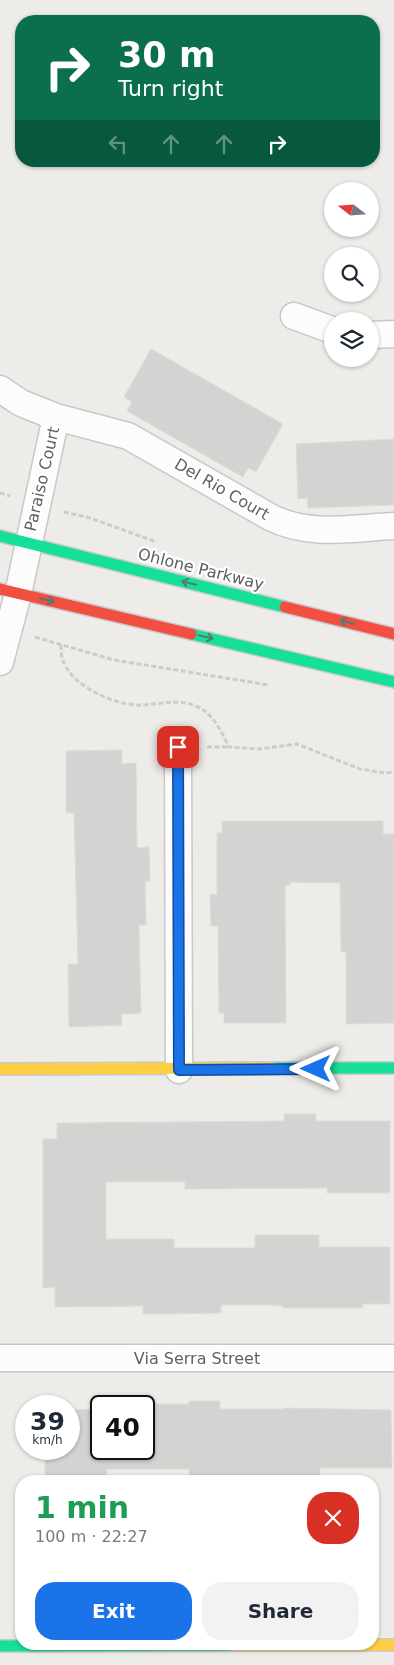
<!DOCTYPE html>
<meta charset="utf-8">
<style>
:root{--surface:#fff;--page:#f2f2f3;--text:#1f2937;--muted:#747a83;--accent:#1a73e8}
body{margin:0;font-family:"DejaVu Sans",sans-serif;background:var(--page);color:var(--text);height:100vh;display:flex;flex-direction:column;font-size:19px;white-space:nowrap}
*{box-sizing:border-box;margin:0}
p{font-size:16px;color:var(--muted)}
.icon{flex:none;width:28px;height:28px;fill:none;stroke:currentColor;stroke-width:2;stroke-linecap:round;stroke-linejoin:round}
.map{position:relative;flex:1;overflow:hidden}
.sheet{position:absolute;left:15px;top:1475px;width:364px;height:175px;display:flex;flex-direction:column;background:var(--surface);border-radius:20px;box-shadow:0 1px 4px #0004}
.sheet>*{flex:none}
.banner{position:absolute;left:15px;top:15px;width:365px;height:152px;border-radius:20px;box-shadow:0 1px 4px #0004;background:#0b6e4f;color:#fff;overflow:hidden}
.needle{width:32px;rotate:287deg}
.tools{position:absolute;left:324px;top:182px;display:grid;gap:10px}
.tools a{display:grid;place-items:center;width:55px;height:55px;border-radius:50%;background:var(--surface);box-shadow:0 1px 4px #0004;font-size:25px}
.speed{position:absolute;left:15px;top:1395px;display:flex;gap:10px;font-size:25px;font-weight:700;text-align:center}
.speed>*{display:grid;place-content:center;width:65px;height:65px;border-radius:50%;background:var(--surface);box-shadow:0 1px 4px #0004;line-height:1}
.speed small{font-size:12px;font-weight:400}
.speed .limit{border:2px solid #111;border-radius:8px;background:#fff;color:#111}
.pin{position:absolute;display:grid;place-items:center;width:42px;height:42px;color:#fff;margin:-21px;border-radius:10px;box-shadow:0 2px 8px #0006}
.me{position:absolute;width:55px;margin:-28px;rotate:270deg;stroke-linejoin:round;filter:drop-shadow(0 0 4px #0008)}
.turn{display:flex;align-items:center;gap:18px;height:105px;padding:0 20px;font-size:22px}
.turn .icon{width:65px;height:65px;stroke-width:2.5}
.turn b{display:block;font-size:35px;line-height:42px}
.lanes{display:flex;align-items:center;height:48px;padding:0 20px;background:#0003;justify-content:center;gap:25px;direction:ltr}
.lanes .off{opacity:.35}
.round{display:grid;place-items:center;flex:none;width:52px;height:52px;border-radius:20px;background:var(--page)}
.overview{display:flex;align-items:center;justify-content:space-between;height:85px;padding:0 20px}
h1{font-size:30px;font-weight:800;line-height:38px;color:#1e9e55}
.button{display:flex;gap:10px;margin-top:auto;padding:10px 20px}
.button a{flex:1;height:58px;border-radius:20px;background:var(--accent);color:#fff;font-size:20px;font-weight:800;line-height:58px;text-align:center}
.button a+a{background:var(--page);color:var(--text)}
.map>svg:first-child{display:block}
</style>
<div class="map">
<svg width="394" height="1665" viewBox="0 0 394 1665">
<rect width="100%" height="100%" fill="#edece9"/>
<path fill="#d4d3d2" stroke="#dcdcd8" d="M151,349L283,424L256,472L248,468L243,477L127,411L132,402L124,397Z
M394,439V505L308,508L307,498L298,499L296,444Z
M122,750V764L136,763L137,848L149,847L150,881H145L146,925H139L141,1013L121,1014L122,1025L69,1027L68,964H78L74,813H66V751Z
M222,821H383V834H394V1023L346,1024V952H341L340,883L290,882V885H285L286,1023H224V1013H219L218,926H211L210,895L217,894V833H222Z
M284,1114H316V1121H390V1193H327V1188L185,1189V1182H106V1239H174V1248H255V1235H319V1247H390V1304H363V1308H283V1306L273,1305H221V1313L163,1314H143V1306L55,1307V1287L43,1288V1139H57V1123L284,1121Z
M189,1401H220V1409H284V1408L391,1410L392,1468H320V1481L258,1480V1476H189V1469H107V1481H45V1449H69V1410L101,1409V1449H144L143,1404H189Z"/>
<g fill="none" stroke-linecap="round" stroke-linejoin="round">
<defs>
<path id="street" d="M294,316L332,330
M370,335L394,334
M0,389L21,403L56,417L18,594L0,662
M56,417L128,436L270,517C308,537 352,528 394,526
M178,747L179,1070
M0,1358H394"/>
<path id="fast" d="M0,536L285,607
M191,634L394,682
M274,1068H394
M0,1646L230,1645"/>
<path id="slow" d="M0,1069L274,1068
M230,1645H394"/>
<path id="jam" d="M0,589L191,634
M285,607L394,634"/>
</defs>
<use href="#street" stroke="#c8c8c8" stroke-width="29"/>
<use href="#fast" stroke="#cacaca" stroke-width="14"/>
<use href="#slow" stroke="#cacaca" stroke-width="14"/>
<use href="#jam" stroke="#cacaca" stroke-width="14"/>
<path stroke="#cacecb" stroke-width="3" stroke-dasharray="5 2.5" stroke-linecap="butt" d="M0,493L10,496
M64,512L87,517L157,542
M35,637L114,660L269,685
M61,645C61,650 61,656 63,660C71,686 114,705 139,705C158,705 177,698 196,706C213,713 221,731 229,747L259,749L297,744L360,769L385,773L394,772
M207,747H229"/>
<use href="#street" stroke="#fcfcfc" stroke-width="26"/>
<use href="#fast" stroke="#16e098" stroke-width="11"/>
<use href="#slow" stroke="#ffcf43" stroke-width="11"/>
<use href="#jam" stroke="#f24e42" stroke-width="11"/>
</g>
<defs><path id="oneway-shaft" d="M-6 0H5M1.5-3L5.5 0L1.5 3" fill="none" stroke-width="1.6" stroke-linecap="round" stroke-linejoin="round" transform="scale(1.25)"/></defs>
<g stroke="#507b70">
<use href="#oneway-shaft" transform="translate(189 583) rotate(-166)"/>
<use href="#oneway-shaft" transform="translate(47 600) rotate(13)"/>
<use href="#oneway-shaft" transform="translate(347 622) rotate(-166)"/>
<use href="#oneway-shaft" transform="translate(206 637) rotate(13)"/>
</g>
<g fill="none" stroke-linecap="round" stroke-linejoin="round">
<defs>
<path id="route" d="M178,747L179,1070L316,1069"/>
</defs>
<use href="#route" stroke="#114b97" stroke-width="12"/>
<use href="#route" stroke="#1a73e8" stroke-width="9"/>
</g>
<g text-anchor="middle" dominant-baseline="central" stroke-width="4.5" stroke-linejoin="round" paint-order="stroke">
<g font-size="16" fill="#5e6266" stroke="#fff">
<text transform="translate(42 479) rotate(-77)">Paraiso Court</text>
<text transform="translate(222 489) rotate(30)">Del Rio Court</text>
<text transform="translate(201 569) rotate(14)">Ohlone Parkway</text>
<text x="197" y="1358">Via Serra Street</text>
</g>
</g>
</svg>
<div class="tools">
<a><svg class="needle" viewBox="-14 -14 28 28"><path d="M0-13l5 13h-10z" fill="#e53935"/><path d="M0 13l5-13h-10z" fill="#747a83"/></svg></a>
<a><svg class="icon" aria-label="search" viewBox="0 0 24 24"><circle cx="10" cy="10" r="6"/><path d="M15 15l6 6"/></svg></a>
<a><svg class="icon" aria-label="layers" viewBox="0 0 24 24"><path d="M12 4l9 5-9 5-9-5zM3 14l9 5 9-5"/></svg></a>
</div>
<div class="speed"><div>39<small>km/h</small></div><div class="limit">40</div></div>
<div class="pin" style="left:178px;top:747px;background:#d93025"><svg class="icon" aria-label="arrive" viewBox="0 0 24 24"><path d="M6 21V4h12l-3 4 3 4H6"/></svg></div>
<svg class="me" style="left:316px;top:1069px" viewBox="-20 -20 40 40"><path d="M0-17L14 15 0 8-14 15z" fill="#1a73e8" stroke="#fff" stroke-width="4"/></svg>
<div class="banner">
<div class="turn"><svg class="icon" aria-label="right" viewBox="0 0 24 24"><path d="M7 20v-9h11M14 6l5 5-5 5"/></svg><div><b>30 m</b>Turn right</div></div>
<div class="lanes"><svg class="icon off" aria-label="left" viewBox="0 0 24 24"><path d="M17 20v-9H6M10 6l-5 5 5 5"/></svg><svg class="icon off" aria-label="ahead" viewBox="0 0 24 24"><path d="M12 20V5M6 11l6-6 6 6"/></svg><svg class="icon off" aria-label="ahead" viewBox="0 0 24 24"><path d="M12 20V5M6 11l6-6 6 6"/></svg><svg class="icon" aria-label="right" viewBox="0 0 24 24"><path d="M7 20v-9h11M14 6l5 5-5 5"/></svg></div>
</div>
<section class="sheet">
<div class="overview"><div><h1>1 min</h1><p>100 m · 22:27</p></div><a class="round" style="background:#d93025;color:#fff"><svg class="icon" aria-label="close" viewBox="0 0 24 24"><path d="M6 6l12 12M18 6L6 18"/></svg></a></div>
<div class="button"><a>Exit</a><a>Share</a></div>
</section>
</div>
